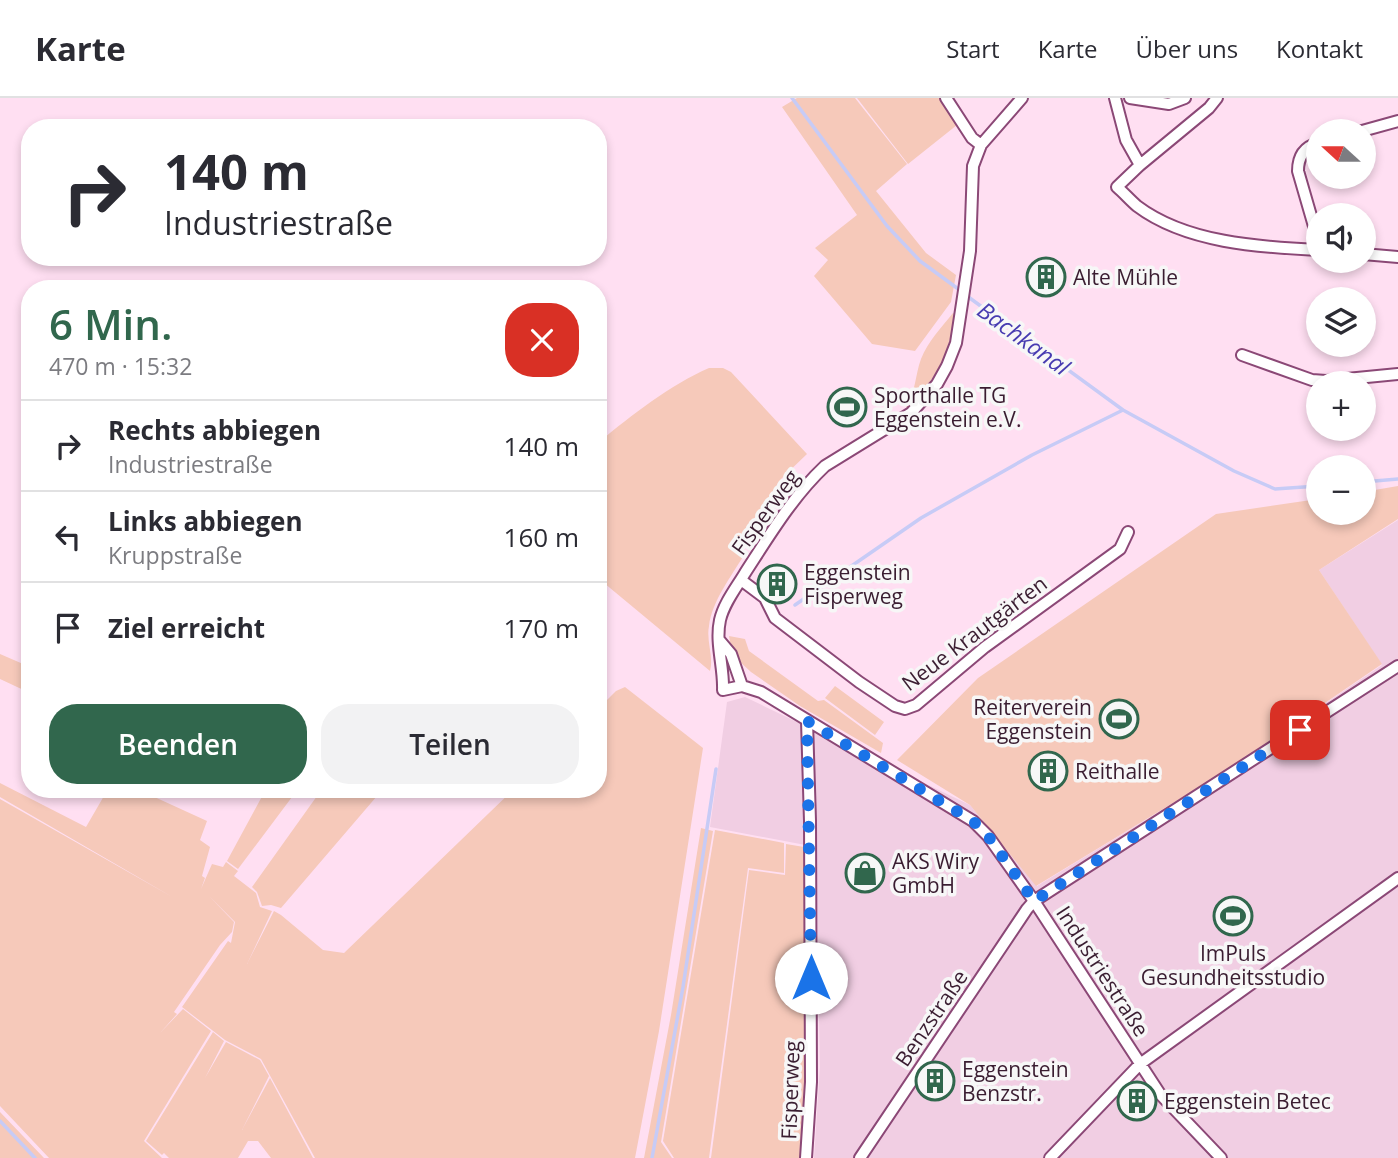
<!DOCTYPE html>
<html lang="de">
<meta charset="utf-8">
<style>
:root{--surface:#fff;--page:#f2f2f3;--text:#2b2b33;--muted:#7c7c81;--line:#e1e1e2;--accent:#31674d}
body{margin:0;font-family:"Open Sans",sans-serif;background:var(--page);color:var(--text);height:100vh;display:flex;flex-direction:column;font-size:26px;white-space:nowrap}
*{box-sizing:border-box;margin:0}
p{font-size:23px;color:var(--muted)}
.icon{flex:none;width:38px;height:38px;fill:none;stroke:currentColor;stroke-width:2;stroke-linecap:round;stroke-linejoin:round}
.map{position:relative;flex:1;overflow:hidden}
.details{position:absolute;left:21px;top:182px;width:586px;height:518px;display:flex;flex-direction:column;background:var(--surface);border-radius:28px;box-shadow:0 4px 10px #0003}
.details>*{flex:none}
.guide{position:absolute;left:21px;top:21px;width:586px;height:147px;border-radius:28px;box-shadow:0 4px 10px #0003;background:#fff;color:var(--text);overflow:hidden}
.needle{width:46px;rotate:291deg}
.fabs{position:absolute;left:1306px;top:21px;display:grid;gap:14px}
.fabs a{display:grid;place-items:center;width:70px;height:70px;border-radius:50%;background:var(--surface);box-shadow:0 4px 10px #0003;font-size:35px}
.pin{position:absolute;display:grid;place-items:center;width:60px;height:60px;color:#fff;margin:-30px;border-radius:14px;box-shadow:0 4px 10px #0006}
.me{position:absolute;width:77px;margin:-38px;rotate:0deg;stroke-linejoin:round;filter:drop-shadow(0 0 5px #0008)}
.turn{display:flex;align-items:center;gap:24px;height:147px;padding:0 28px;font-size:32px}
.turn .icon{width:91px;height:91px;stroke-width:2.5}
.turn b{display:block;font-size:49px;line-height:60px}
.round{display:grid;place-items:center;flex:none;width:74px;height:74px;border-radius:28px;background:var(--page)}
.overview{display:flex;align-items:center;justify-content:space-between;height:119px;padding:0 28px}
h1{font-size:42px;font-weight:600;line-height:52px;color:var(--accent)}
.primary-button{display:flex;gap:14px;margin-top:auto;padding:14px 28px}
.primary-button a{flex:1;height:80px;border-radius:28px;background:var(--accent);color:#fff;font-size:28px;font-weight:600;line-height:80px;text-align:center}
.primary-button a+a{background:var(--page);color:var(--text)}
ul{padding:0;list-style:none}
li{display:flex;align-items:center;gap:21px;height:91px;padding:0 28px;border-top:2px solid var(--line)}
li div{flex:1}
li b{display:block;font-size:26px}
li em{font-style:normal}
header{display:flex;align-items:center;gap:42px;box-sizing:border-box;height:98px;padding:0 35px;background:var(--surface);border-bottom:2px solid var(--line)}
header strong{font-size:33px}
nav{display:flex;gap:38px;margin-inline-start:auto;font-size:24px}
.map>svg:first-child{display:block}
</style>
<header>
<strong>Karte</strong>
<nav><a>Start</a><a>Karte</a><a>Über uns</a><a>Kontakt</a></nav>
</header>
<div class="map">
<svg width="1398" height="1060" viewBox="0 0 1398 1060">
<rect width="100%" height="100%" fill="#ffdff2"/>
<path fill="#f1cee3" d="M1398,422V1060H814L820,969L816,749L710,729L727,604L745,599L970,707L1037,788L1224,674L1382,567L1319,472Z"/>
<path fill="#f6c9ba" d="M797,0H855L907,66L876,93L926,155L956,177L951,204L915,253L872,246L814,178L828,162L815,150L857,117L782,9Z
M857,0H940L957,27L908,66Z
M953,215L955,216C949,257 937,280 907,310L906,308C916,294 915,277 921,261C928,243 942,229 953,215Z
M709,270H723L731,274L807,356L781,381L735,449L744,457C731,479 712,503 709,528C706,543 714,559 710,573L598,480L599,344C632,317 670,287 709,270Z
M1398,388V421L1319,472L1382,566L1224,674L1036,788L970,707L897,662L978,580L1216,416L1318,401V415H1363V394Z
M729,538L745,541L749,553L818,603L824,602L883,645L881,655L800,608L751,574L739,563L731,549Z
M0,556L30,569V595L0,581Z
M835,588L884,624L875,637L825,600Z
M625,589L703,650L659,933L635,1060H315L261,961L225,942L182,909L228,843L231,845L235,824L209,798L234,824L232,834L220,847L174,914L177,916L160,935L183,911L211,933L144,1043L162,1060H49L0,1008V701L174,800L0,699V685L86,729L108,691H137L207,723L200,742L210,749L202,778L205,780L201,791L212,766L223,769L226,764L238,773L234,778L256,795L260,809L272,813L247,866L274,813L281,817L323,852L344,855L514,691H598L599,610L616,593Z
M266,691H298L238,771L227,763Z
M322,691H383L281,810L271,807L262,808L257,794L252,789Z
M701,730L713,733L661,1044L672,1060H644L671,917Z
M715,732L784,745V775L748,770L709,1060H674L663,1043Z
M786,746L804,749L806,986L800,1060H711L749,772L785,777Z
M213,934L224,943L205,980L226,944L260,962L269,978L242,1032L270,980L313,1060H271L258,1043H248L238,1060H169L164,1055L162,1057L146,1043Z
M0,1014L44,1060H0Z"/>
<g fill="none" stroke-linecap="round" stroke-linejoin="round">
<path stroke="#c7cbf6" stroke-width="3.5" d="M792,0L887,128L920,163L961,193
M967,198L1123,312L1234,373L1275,391L1318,388
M1363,384L1398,381
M795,507L921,420L1032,357L1123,312
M0,1023L35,1060
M652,1060L683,889L716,671"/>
<defs>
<path id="minor" d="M946,0L972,40L981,47
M1022,0L981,47L973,68L970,153L956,245L947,268L937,286L911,315L825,368C793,398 769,438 745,475C736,490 724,505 720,522C715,545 724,569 723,592L742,588L761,594L973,723L988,738L1034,803L1160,996L1221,1060
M1115,0L1126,42L1140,67L1117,89C1124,95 1130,102 1137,108C1186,145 1259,149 1318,152
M1130,0L1169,6L1185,0
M1362,33L1398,23
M1318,45C1304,49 1298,59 1298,73L1318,142
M1140,67L1209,10L1217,0
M1363,156L1398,159
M1242,257L1312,282L1326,283L1398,276
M741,482L765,500L775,520L859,584L895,608L905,611L916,607L985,549L1120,451L1128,434
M720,543L731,556L742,588
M806,1060L811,984L810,723L807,623
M860,1060L1027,811L1034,803L1398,568
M1050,1060L1140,966L1398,780"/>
</defs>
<use href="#minor" stroke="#8b4876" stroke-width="14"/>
<use href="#minor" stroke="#fff" stroke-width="10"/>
</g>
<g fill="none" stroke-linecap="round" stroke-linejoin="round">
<path stroke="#1a73e8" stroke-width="12" stroke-dasharray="0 21.6" d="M811,880L807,623L973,723L988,738L1034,803L1300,632"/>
</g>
<defs>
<symbol id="building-ring" viewBox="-11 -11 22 22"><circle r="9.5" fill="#f7f7f7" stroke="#31674d" stroke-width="1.5"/><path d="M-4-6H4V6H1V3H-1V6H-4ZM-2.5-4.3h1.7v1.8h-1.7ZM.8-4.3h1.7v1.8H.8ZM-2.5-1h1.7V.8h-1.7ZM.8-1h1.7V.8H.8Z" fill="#31674d"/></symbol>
<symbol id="stadium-ring" viewBox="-11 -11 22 22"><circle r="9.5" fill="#f7f7f7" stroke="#31674d" stroke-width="1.5"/><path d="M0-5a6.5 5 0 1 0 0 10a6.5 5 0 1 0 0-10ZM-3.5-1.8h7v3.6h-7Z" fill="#31674d"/></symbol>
<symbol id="shop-ring" viewBox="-11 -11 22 22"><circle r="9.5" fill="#f7f7f7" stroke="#31674d" stroke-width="1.5"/><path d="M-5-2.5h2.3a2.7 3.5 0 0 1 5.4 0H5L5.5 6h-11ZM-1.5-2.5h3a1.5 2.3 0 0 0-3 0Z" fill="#31674d"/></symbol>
</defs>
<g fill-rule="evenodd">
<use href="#building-ring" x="1024" y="157" width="44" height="44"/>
<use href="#stadium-ring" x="825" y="287" width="44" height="44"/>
<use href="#building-ring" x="755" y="464" width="44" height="44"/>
<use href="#stadium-ring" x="1097" y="599" width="44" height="44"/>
<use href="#building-ring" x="1026" y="651" width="44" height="44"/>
<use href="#shop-ring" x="843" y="753" width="44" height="44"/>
<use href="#stadium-ring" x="1211" y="796" width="44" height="44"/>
<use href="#building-ring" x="913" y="961" width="44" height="44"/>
<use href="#building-ring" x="1115" y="981" width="44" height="44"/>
</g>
<g text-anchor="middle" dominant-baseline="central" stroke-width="7" stroke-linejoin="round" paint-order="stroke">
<g font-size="21" fill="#3a1d31" stroke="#f7f7f7" text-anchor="start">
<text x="1073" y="179">Alte Mühle</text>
<text x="874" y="297">Sporthalle TG<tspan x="874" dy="24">Eggenstein e.V.</tspan></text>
<text x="804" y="474">Eggenstein<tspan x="804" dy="24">Fisperweg</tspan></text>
<text x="1092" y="609" text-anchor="end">Reiterverein<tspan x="1092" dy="24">Eggenstein</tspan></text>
<text x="1075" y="673">Reithalle</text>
<text x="892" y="763">AKS Wiry<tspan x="892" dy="24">GmbH</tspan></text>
<text x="1233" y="855" text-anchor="middle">ImPuls<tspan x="1233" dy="24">Gesundheitsstudio</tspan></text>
<text x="962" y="971">Eggenstein<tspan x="962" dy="24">Benzstr.</tspan></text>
<text x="1164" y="1003">Eggenstein Betec</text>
</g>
<g font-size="21" fill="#3a1d31" stroke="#f7f7f7">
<text transform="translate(765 414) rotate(-54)">Fisperweg</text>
<text transform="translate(974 535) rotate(-37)">Neue Krautgärten</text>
<text transform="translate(1103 873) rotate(57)">Industriestraße</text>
<text transform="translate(931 920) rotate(-56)">Benzstraße</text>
<text transform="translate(790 992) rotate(-88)">Fisperweg</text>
</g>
<g font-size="23" font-style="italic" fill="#483cb1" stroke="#f7f7f7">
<text transform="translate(1024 240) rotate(36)">Bachkanal</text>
</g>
</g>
</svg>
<div class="fabs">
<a><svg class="needle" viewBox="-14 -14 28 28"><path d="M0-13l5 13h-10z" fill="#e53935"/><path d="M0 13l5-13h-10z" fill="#7c7c81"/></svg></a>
<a><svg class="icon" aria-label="sound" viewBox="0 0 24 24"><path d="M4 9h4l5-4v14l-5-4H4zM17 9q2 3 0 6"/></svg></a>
<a><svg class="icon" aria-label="layers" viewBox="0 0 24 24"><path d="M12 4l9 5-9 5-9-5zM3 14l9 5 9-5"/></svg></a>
<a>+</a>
<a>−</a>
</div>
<div class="pin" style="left:1300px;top:632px;background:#d93025"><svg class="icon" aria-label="arrive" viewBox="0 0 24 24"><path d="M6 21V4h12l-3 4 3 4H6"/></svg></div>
<svg class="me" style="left:811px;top:880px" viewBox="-20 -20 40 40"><circle r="19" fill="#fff"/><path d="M0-13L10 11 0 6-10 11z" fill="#1a73e8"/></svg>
<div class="guide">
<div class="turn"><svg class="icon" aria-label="right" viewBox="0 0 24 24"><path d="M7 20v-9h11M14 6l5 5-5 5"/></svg><div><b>140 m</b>Industriestraße</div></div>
</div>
<section class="details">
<div class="overview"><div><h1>6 Min.</h1><p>470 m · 15:32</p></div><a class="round" style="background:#d93025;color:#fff"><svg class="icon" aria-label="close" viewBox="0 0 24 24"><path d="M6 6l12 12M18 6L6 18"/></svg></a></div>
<ul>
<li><svg class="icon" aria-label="right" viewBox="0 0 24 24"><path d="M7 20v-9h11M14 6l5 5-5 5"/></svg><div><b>Rechts abbiegen</b><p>Industriestraße</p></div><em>140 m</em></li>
<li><svg class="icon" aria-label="left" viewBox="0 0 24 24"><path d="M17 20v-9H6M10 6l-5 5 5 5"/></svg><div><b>Links abbiegen</b><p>Kruppstraße</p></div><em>160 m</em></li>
<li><svg class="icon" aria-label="arrive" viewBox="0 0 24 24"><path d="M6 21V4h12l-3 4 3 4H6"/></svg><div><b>Ziel erreicht</b></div><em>170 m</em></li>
</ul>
<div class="primary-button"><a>Beenden</a><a>Teilen</a></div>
</section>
</div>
